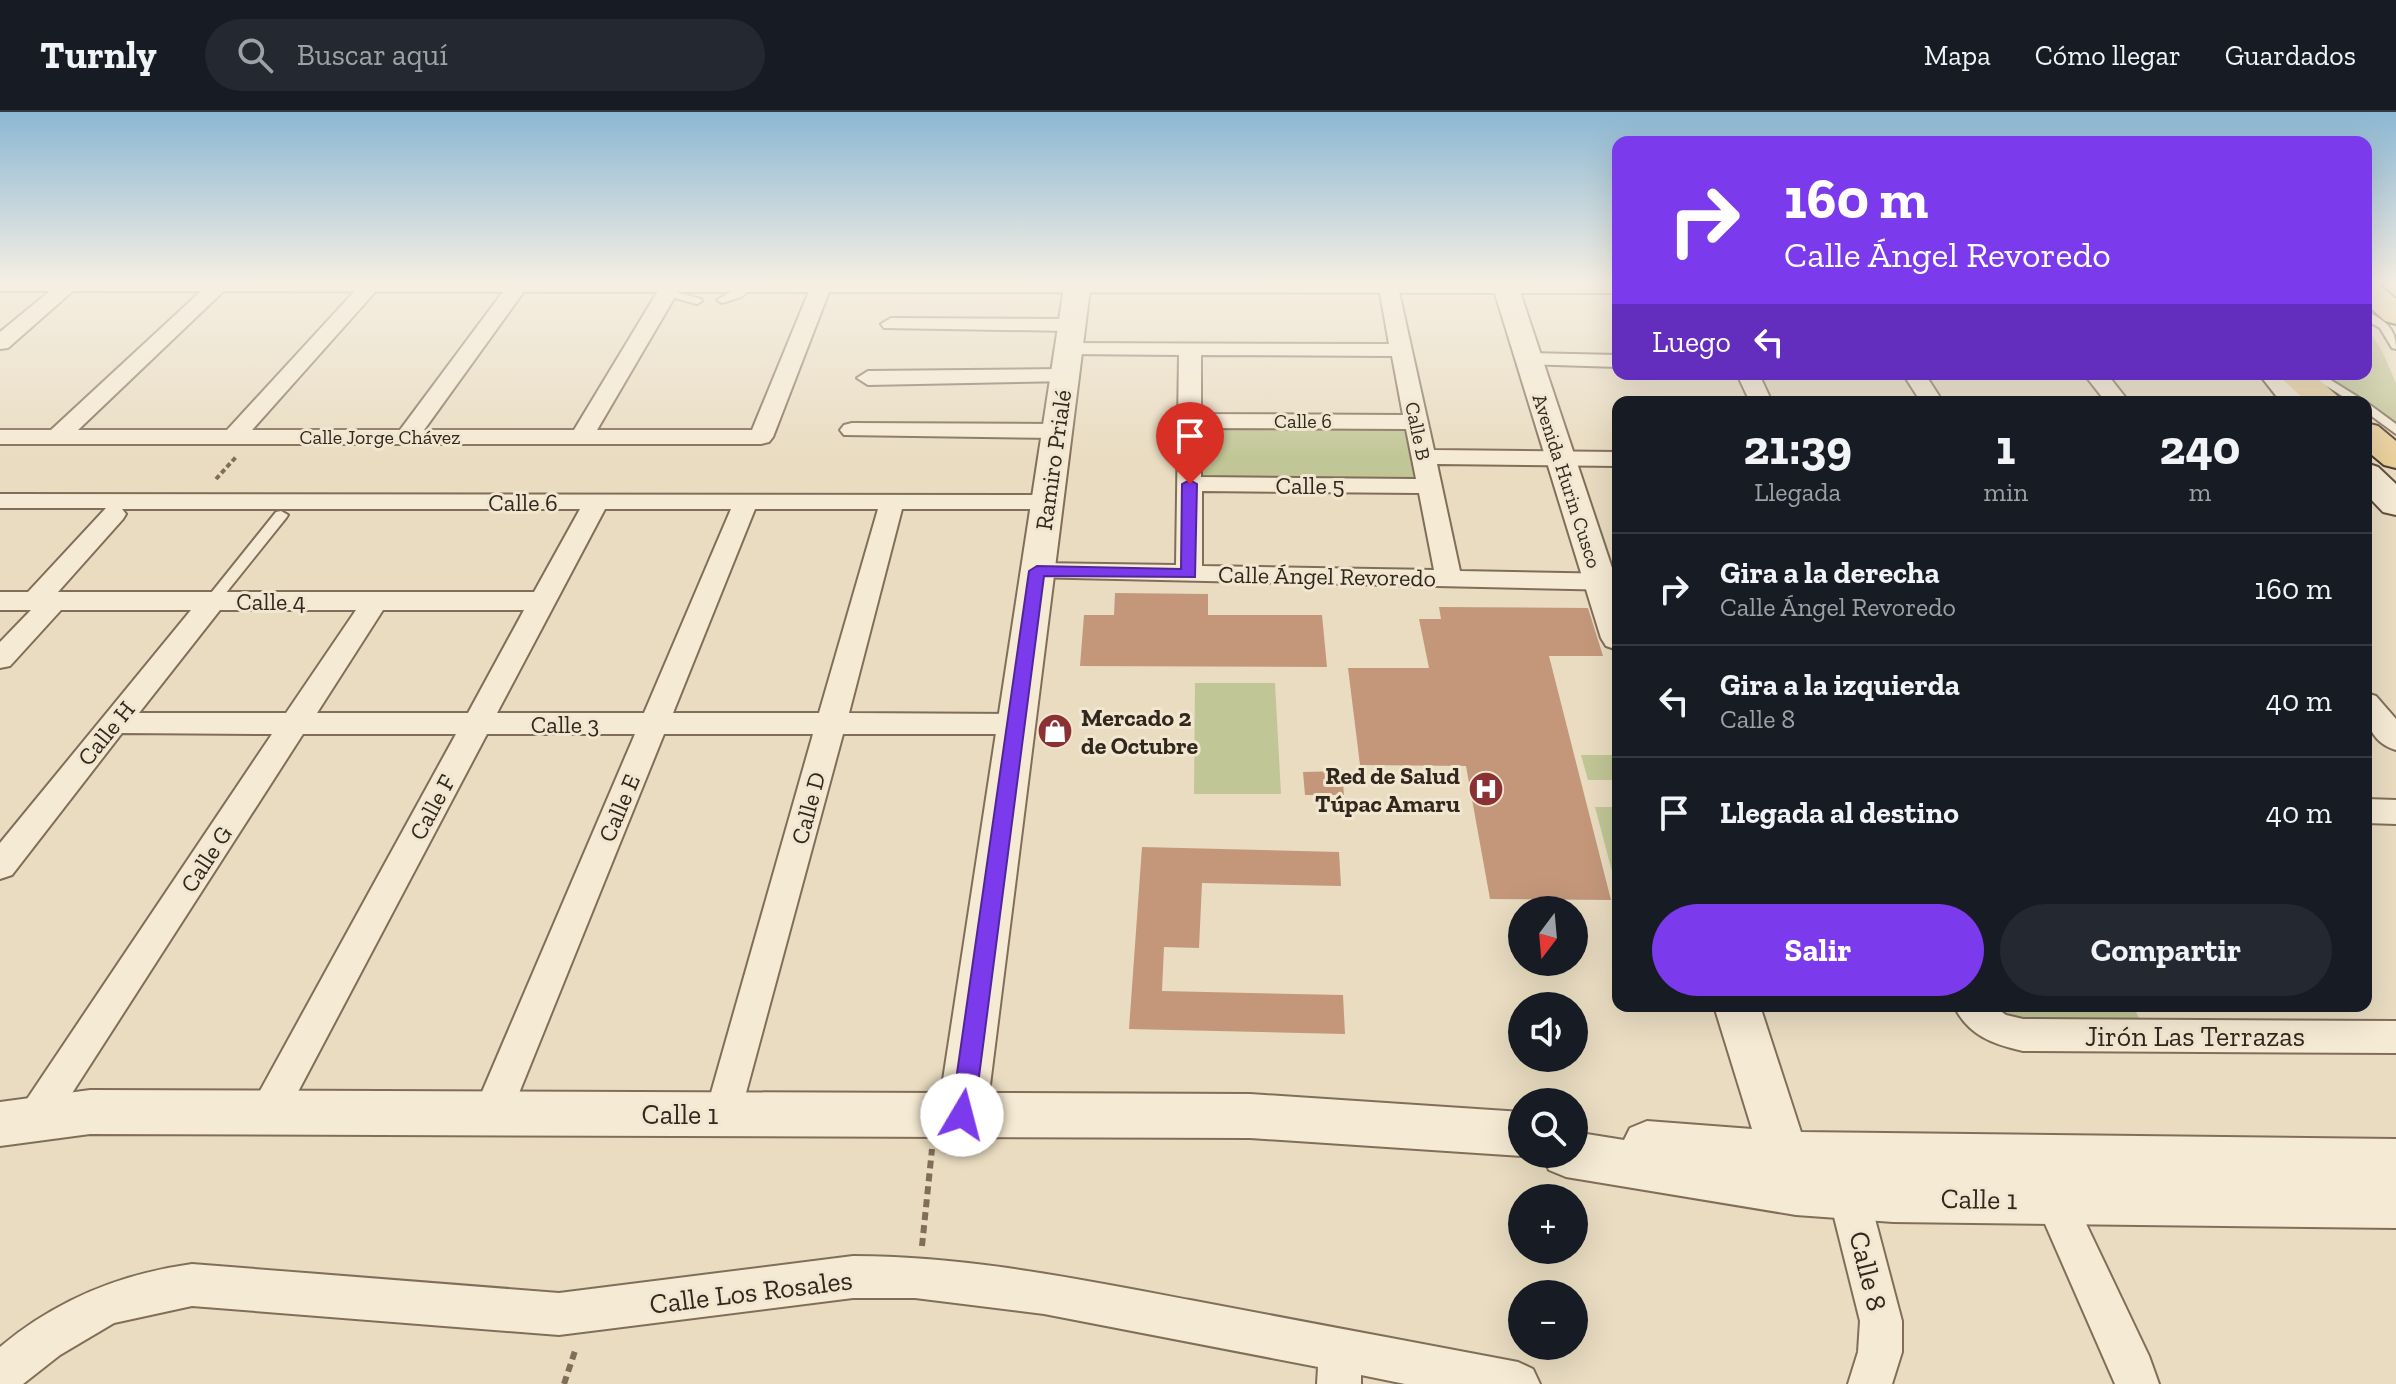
<!DOCTYPE html>
<html lang="es">
<meta charset="utf-8">
<style>
:root{--surface:#171b24;--page:#242831;--text:#f1f3f6;--muted:#9ea1a6;--line:#363941;--accent:#7c3aed}
body{margin:0;font-family:"Zilla Slab",serif;background:var(--page);color:var(--text);height:100vh;display:flex;flex-direction:column;font-size:30px;white-space:nowrap}
*{box-sizing:border-box;margin:0}
p{font-size:26px;color:var(--muted)}
.icon{flex:none;width:44px;height:44px;fill:none;stroke:currentColor;stroke-width:2;stroke-linecap:round;stroke-linejoin:round}
.map{position:relative;flex:1;overflow:hidden}
.side{position:absolute;left:1612px;top:284px;width:760px;height:616px;display:flex;flex-direction:column;background:var(--surface);border-radius:16px;box-shadow:0 8px 32px #0002}
.side>*{flex:none}
.banner{position:absolute;left:1612px;top:24px;width:760px;height:244px;border-radius:16px;box-shadow:0 8px 32px #0002;background:#7c3aed;color:#fff;overflow:hidden}
.needle{width:52px;rotate:196deg}
.tools{position:absolute;left:1508px;top:784px;display:grid;gap:16px}
.tools a{display:grid;place-items:center;width:80px;height:80px;border-radius:50%;background:var(--surface);box-shadow:0 8px 32px #0002;font-size:40px}
.pin{position:absolute;display:grid;place-items:center;width:68px;height:68px;color:#fff;margin:-82px -34px;border-radius:50% 50% 50% 0;rotate:-45deg;box-shadow:0 0 8px #0007}
.pin .icon{rotate:45deg}
.me{position:absolute;width:88px;margin:-44px;rotate:8deg;stroke-linejoin:round;filter:drop-shadow(0 0 6px #0008)}
.turn{display:flex;align-items:center;gap:28px;height:168px;padding:0 40px;font-size:36px}
.turn .icon{width:104px;height:104px;stroke-width:2.5}
.turn b{display:block;font-size:56px;line-height:68px}
.then{display:flex;align-items:center;height:76px;padding:0 40px;background:#0003;gap:16px;font-size:30px}
.eta{display:flex;justify-content:space-evenly;align-items:center;height:136px;text-align:center}
.eta b{font-size:48px;font-weight:700;line-height:56px}
.cta{display:flex;gap:16px;margin-top:auto;padding:16px 40px}
.cta a{flex:1;height:92px;border-radius:48px;background:var(--accent);color:#fff;font-size:32px;font-weight:700;line-height:92px;text-align:center}
.cta a+a{background:var(--page);color:var(--text)}
ul{padding:0;list-style:none}
li{display:flex;align-items:center;gap:24px;height:112px;padding:0 40px;border-top:2px solid var(--line)}
li div{flex:1}
li b{display:block;font-size:30px}
li em{font-style:normal}
header{display:flex;align-items:center;gap:48px;box-sizing:border-box;height:112px;padding:0 40px;background:var(--surface);border-bottom:2px solid var(--line)}
header strong{font-size:38px}
nav{display:flex;gap:44px;margin-inline-start:auto;font-size:28px}
.search{width:560px;height:72px;background:var(--page);display:flex;align-items:center;gap:20px;box-sizing:border-box;padding:0 28px;border-radius:44px;color:var(--muted);font-size:30px}
.map>svg:first-child{display:block}
</style>
<header>
<strong>Turnly</strong>
<div class="search"><svg class="icon" aria-label="search" viewBox="0 0 24 24"><circle cx="10" cy="10" r="6"/><path d="M15 15l6 6"/></svg>Buscar aquí</div>
<nav><a>Mapa</a><a>Cómo llegar</a><a>Guardados</a></nav>
</header>
<div class="map">
<svg width="2396" height="1272" viewBox="0 0 2396 1272">
<rect width="100%" height="100%" fill="#e9dcc1"/>
<path fill="#c1c696" d="M2366,214L2382,239L2396,271V309L2324,262H2366Z
M1200,314H1404L1414,368H1200Z
M1195,571H1275L1281,682H1194Z
M1581,643H1618V668H1588Z
M1595,695H1618V782Z
M1992,894H2133L2141,910L2019,907L2000,902Z"/>
<path fill="#c4977a" d="M1115,481L1208,482V503H1322L1327,555L1080,554L1084,503H1114Z
M1439,495L1588,496L1603,544H1549L1611,788L1490,787L1466,654L1360,653L1348,556H1429L1419,507H1441Z
M1342,659L1344,683H1305L1303,660Z
M1142,735L1339,740L1341,774L1202,771L1199,836L1164,835L1162,879L1343,883L1345,922L1129,917Z"/>
<g fill="none" stroke-linecap="round" stroke-linejoin="round">
<defs>
<path id="service" d="M748,170L757,172L741,185L722,191L717,188Z
M668,178L701,187L702,189L697,192L664,183L663,181Z
M2366,200C2385,207 2396,217 2396,237L2392,236L2380,216L2366,208Z
M2307,262H2321L2366,290H2352Z
M2366,290L2396,312V322L2366,300Z
M281,399L288,403L286,406L217,492H207L205,489L207,486L276,400Z"/>
<path id="minor" d="M62,169L83,170L8,236L0,237V220Z
M212,169L232,171L78,318H227L364,169L383,171L252,318H400L511,169L530,171L424,318H574L664,169L683,171L597,318H752L812,172L814,169H830L832,172L773,325L769,330L761,332H0V318H51Z
M1378,169L1397,171L1434,338L1618,340V354L1437,352L1460,459L1618,462V478L1028,465L1024,459L1028,453L1037,451L1176,453L1179,243L1068,242L1060,241L1057,236L1060,231L1389,232ZM1201,243L1392,244L1403,303L1201,302ZM1201,316L1406,317L1416,367L1201,365ZM1202,379L1419,381L1434,458L1202,454Z
M891,206L1071,207L1081,213L1071,219L884,216L881,212Z
M1528,241L1618,243V255L1520,252L1517,247Z
M1064,257L1075,264L1072,269L868,273L857,266L868,259Z
M1737,262H1759L1772,290H1750Z
M1903,262H1925L1943,290H1921Z
M2084,262H2107L2129,290H2106Z
M852,311L1057,312L1065,314L1069,319L1065,324L1057,326L844,323L840,318L844,313Z
M0,382L1047,383L1056,385L1059,390L1056,395L1047,397H902L849,601L1016,602L1026,605L1031,612L1026,619L1016,622H843L737,1014L724,1019L711,1014L705,1002L813,622H664L511,1001L505,1013L492,1018L479,1013L473,1001L635,622H487L281,1012L268,1017L255,1012L249,1000L255,988L456,622H303L49,1017L36,1022L23,1017L17,1005L23,993L272,622L122,621L12,763L0,767V731L191,498H61L10,554L0,556V530L31,498H0V480H28L106,396H0ZM122,397H580L534,480H58L123,407L126,402ZM605,397H731L644,601H497ZM755,397H878L819,601H673ZM220,498H356L286,601H139ZM383,498H524L468,601H317Z
M2366,581L2376,584L2396,607V638C2367,629 2366,606 2366,581Z
M2366,687L2396,688V712L2366,711Z
M1954,894H1993L2006,903L2023,907L2396,909V941L2023,939C1992,932 1968,923 1954,894Z
M1845,1050L1859,1056L1865,1069L1902,1209V1240L1892,1272H1848L1858,1240L1860,1209L1825,1069L1831,1056Z
M2055,1070L2069,1076L2149,1244L2159,1272H2115L2035,1089L2041,1076Z
M853,1144C967,1144 1078,1167 1190,1188C1300,1209 1408,1229 1518,1250L1533,1257L1540,1272H1405L1361,1263V1272H1317L1318,1255L1044,1202L915,1186H853L559,1223L192,1194L114,1211L60,1243L23,1272H0V1235C56,1188 120,1162 192,1152L559,1181Z"/>
<path id="tertiary" d="M1065,169H1091L989,981L1250,982L1522,1000V1042H1528L1522,1044L1250,1026L90,1022L0,1034V990L90,978L941,981Z
M1488,169L1517,171L1618,474V538L1606,534L1601,526L1493,175Z
M1714,894H1760L1801,1020L2396,1027V1116L1893,1110L1796,1103L1566,1065L1549,1058L1541,1042H1574V1020L1624,1028L1630,1016L1647,1009L1752,1017Z"/>
<path id="secondary" d="M0,169H1618V181L0,179Z
M2259,262H2292L2315,290H2281Z
M2366,351L2378,355L2396,372V403L2383,400L2366,382Z"/>
<path id="primary" d="M2366,169L2376,170L2396,187V212L2385,209L2366,192Z
M2277,262H2313L2344,290H2307Z
M2366,311L2378,314L2396,329V356L2384,353L2366,338Z"/>
</defs>
<use href="#service" stroke="#816e5a" stroke-width="4"/>
<use href="#minor" stroke="#816e5a" stroke-width="4"/>
<use href="#tertiary" stroke="#816e5a" stroke-width="4"/>
<use href="#secondary" stroke="#63503e" stroke-width="4"/>
<use href="#primary" stroke="#4f3d2e" stroke-width="4"/>
<path stroke="#816e5a" stroke-width="4" stroke-dasharray="5 3" stroke-linecap="butt" d="M216,367L236,345"/>
<path stroke="#816e5a" stroke-width="6" stroke-dasharray="8 5" stroke-linecap="butt" d="M922,1134L932,1037
M564,1272L576,1236"/>
<use href="#service" fill="#f5ead3" fill-rule="evenodd"/>
<use href="#minor" fill="#f5ead3" fill-rule="evenodd"/>
<use href="#tertiary" fill="#f5ead3" fill-rule="evenodd"/>
<use href="#secondary" fill="#f5ead3" fill-rule="evenodd"/>
<use href="#primary" fill="#ead09c" fill-rule="evenodd"/>
</g>
<linearGradient id="sky" x2="0" y2="1"><stop stop-color="#8cb7d3"/><stop offset="0.49" stop-color="#f5efe3"/><stop offset="1" stop-color="#f5efe3" stop-opacity="0"/></linearGradient>
<rect width="2396" height="347" fill="url(#sky)"/>
<path fill="#7c3aed" stroke="#51269a" stroke-width="2" d="M1190,368L1197,372L1195,465L1044,464L974,1003L971,1010L962,1013L954,1010L951,1003L1029,459L1037,454L1181,457L1182,372Z"/>
<defs>
<symbol id="shop-disc" viewBox="-11 -11 22 22"><circle r="9.5" fill="#8b3033" stroke="#f1e7d0"/><path d="M-5-2.5h2.3a2.7 3.5 0 0 1 5.4 0H5L5.5 6h-11ZM-1.5-2.5h3a1.5 2.3 0 0 0-3 0Z" fill="#fff"/></symbol>
<symbol id="hospital-disc" viewBox="-11 -11 22 22"><circle r="9.5" fill="#8b3033" stroke="#f1e7d0"/><path d="M-5-5h3v3.5h4V-5h3V5h-3V1.5h-4V5h-3Z" fill="#fff"/></symbol>
</defs>
<g fill-rule="evenodd">
<use href="#shop-disc" x="1035" y="599" width="40" height="40"/>
<use href="#hospital-disc" x="1466" y="657" width="40" height="40"/>
</g>
<g text-anchor="middle" dominant-baseline="central" stroke-width="6" stroke-linejoin="round" paint-order="stroke">
<g font-size="20" fill="#32271d" stroke="#f1e7d0">
<text x="1303" y="309">Calle 6</text>
<text transform="translate(1418 319) rotate(78)">Calle B</text>
<text x="380" y="325">Calle Jorge Chávez</text>
<text transform="translate(1567 369) rotate(72)">Avenida Hurin Cusco</text>
</g>
<g font-size="24" fill="#32271d" stroke="#f1e7d0">
<text transform="translate(1053 348) rotate(-82)">Ramiro Prialé</text>
<text x="1310" y="373">Calle 5</text>
<text x="523" y="390">Calle 6</text>
<text transform="translate(1327 464) rotate(1)">Calle Ángel Revoredo</text>
<text x="271" y="489">Calle 4</text>
<text x="565" y="612">Calle 3</text>
<text transform="translate(106 621) rotate(-51)">Calle H</text>
<text transform="translate(432 695) rotate(-62)">Calle F</text>
<text transform="translate(619 696) rotate(-67)">Calle E</text>
<text transform="translate(808 696) rotate(-75)">Calle D</text>
<text transform="translate(206 747) rotate(-57)">Calle G</text>
</g>
<g font-size="24" font-weight="bold" fill="#32271d" stroke="#f1e7d0" text-anchor="start">
<text x="1081" y="605">Mercado 2<tspan x="1081" dy="28">de Octubre</tspan></text>
<text x="1460" y="663" text-anchor="end">Red de Salud<tspan x="1460" dy="28">Túpac Amaru</tspan></text>
</g>
<g font-size="28" fill="#32271d" stroke="#f1e7d0">
<text x="2195" y="924">Jirón Las Terrazas</text>
<text x="680" y="1002">Calle 1</text>
<text transform="translate(1979 1087) rotate(1)">Calle 1</text>
<text transform="translate(1868 1159) rotate(76)">Calle 8</text>
<text transform="translate(751 1180) rotate(-7)">Calle Los Rosales</text>
</g>
</g>
</svg>
<div class="tools">
<a><svg class="needle" viewBox="-14 -14 28 28"><path d="M0-13l5 13h-10z" fill="#e53935"/><path d="M0 13l5-13h-10z" fill="#9ea1a6"/></svg></a>
<a><svg class="icon" aria-label="sound" viewBox="0 0 24 24"><path d="M4 9h4l5-4v14l-5-4H4zM17 9q2 3 0 6"/></svg></a>
<a><svg class="icon" aria-label="search" viewBox="0 0 24 24"><circle cx="10" cy="10" r="6"/><path d="M15 15l6 6"/></svg></a>
<a>+</a>
<a>−</a>
</div>
<div class="pin" style="left:1190px;top:372px;background:#d93025"><svg class="icon" aria-label="arrive" viewBox="0 0 24 24"><path d="M6 21V4h12l-3 4 3 4H6"/></svg></div>
<svg class="me" style="left:962px;top:1003px" viewBox="-20 -20 40 40"><circle r="19" fill="#fff"/><path d="M0-13L10 11 0 6-10 11z" fill="#7c3aed"/></svg>
<div class="banner">
<div class="turn"><svg class="icon" aria-label="right" viewBox="0 0 24 24"><path d="M7 20v-9h11M14 6l5 5-5 5"/></svg><div><b>160 m</b>Calle Ángel Revoredo</div></div>
<div class="then">Luego<svg class="icon" aria-label="left" viewBox="0 0 24 24"><path d="M17 20v-9H6M10 6l-5 5 5 5"/></svg></div>
</div>
<section class="side">
<div class="eta">
<div><b>21:39</b><p>Llegada</p></div>
<div><b>1</b><p>min</p></div>
<div><b>240</b><p>m</p></div>
</div>
<ul>
<li><svg class="icon" aria-label="right" viewBox="0 0 24 24"><path d="M7 20v-9h11M14 6l5 5-5 5"/></svg><div><b>Gira a la derecha</b><p>Calle Ángel Revoredo</p></div><em>160 m</em></li>
<li><svg class="icon" aria-label="left" viewBox="0 0 24 24"><path d="M17 20v-9H6M10 6l-5 5 5 5"/></svg><div><b>Gira a la izquierda</b><p>Calle 8</p></div><em>40 m</em></li>
<li><svg class="icon" aria-label="arrive" viewBox="0 0 24 24"><path d="M6 21V4h12l-3 4 3 4H6"/></svg><div><b>Llegada al destino</b></div><em>40 m</em></li>
</ul>
<div class="cta"><a>Salir</a><a>Compartir</a></div>
</section>
</div>
